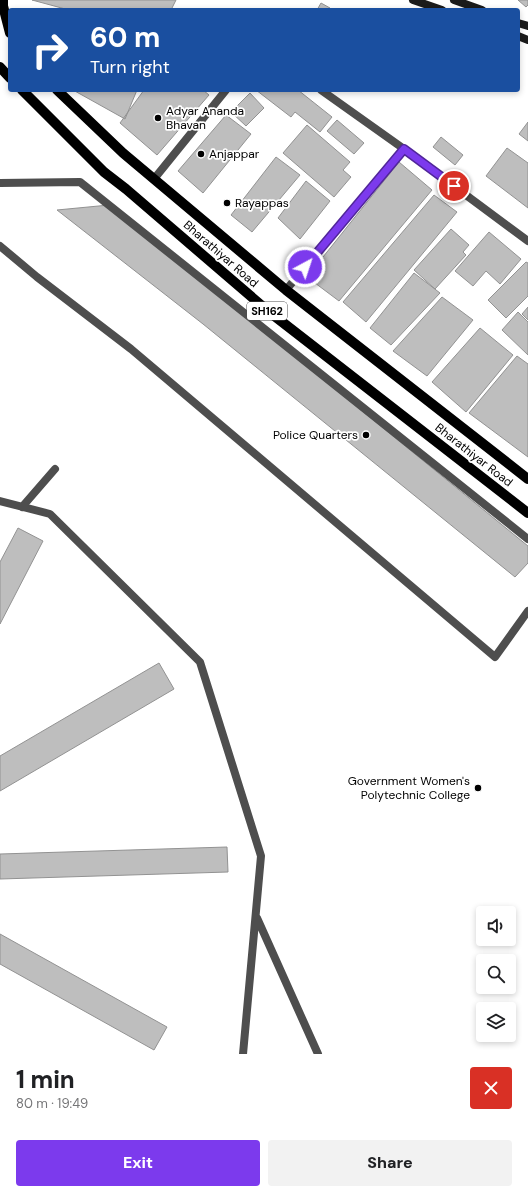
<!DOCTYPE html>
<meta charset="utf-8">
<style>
:root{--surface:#fff;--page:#f2f2f2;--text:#202124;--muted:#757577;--accent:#7c3aed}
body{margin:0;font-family:"DM Sans",sans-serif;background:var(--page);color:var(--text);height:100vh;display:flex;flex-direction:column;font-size:15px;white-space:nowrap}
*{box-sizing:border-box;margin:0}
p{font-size:13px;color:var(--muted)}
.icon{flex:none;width:22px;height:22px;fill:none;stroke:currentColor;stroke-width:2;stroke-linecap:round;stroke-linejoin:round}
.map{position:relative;height:1054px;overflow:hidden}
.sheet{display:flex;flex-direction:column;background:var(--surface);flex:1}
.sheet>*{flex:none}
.banner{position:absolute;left:8px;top:8px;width:512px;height:84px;border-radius:4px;box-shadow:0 2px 6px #0003;background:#1a4fa0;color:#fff;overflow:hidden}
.controls{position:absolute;left:476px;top:906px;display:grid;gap:8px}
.controls a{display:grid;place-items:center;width:40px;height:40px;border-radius:4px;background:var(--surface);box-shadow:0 2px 6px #0003;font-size:20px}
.pin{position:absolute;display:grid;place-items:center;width:34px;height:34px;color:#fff;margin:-17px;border:2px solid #fff;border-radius:50%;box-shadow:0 1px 4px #0007}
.me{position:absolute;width:44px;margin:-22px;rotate:40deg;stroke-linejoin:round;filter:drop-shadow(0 0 3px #0008)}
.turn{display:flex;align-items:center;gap:14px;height:84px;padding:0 16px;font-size:18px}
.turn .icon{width:52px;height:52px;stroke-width:2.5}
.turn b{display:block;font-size:28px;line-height:34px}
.round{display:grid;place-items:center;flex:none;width:42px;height:42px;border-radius:4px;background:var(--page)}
.summary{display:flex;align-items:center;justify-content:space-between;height:68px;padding:0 16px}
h1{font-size:24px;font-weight:800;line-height:30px}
.button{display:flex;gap:8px;margin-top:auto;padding:8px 16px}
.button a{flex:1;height:46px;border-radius:4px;background:var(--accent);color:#fff;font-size:16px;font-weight:800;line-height:46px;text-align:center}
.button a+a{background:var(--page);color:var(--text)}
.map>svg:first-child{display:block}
</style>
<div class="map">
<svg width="528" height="1054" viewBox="0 0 528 1054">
<rect width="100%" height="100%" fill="#fff"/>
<path fill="#bebebe" stroke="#929292" d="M32,0H176L171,10H69Z
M518,0H528V5L526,7Z
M321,3L330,8L329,10H317Z
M73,90H137L125,119Z
M144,90H203L209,95L157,155L120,123Z
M256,90H298L332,117L320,132L295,112L291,117Z
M250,93L264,108L246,126L231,112Z
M226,115L251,134L203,193L178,171Z
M337,120L364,143L354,154L327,131Z
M528,122V141L519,134Z
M307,125L350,162L343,170L351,177L334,197L283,153Z
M441,137L463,155L455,165L433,147Z
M507,148L528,163V208L486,176Z
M276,157L300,175L252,232L231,215Z
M399,162L432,190L339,301L307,277Z
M306,181L330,201L300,239L278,218Z
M434,195L457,212L366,322L343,302Z
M109,205L528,546V563L515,577L203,324L57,210Z
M451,229L469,245L463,252L466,255L435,289L414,270Z
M489,232L521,259L500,284L486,271L473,286L455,271Z
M526,262L528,263V296L506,318L488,300Z
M414,273L440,293L391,345L370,328Z
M442,297L473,320L427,376L393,351Z
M528,307V320L522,314Z
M518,312L528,322V355L502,330Z
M480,328L513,355L466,412L432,382Z
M517,356L528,364V457L469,413Z
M18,528L43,541L0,624V562Z
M159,663L174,689L0,791V756Z
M227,847L228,872L0,879V854Z
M0,934L167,1027L154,1050L0,964Z"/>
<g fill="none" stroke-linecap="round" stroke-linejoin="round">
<path stroke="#4e4e4e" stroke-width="8" d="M321,90L404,149
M154,179L226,90
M0,183L80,182L528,539
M0,246L37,277L131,349L495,657L528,611
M286,290L404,149L528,241
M0,501L50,514L200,662L261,856L243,1054
M22,507L55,469
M257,918L318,1054"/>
<path stroke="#1b1b1b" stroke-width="8" d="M413,0L442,10
M454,0L482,10
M518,23L528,26
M518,36L528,40"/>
<path stroke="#000" stroke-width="10" d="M3,0V6L10,33
M0,67L10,78
M22,90L104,172L126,189L268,311L528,513
M57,90L123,153L286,290L528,479"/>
</g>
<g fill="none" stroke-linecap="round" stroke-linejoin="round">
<defs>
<path id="route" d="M305,267L404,149L454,186"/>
</defs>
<use href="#route" stroke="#51269a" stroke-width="10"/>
<use href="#route" stroke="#7c3aed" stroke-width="7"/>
</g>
<g fill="#000" stroke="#fff" stroke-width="1.5">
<circle cx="158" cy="118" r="4"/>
<circle cx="201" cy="154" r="4"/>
<circle cx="227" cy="203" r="4"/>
<circle cx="366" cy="435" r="4"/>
<circle cx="478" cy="788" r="4"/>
</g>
<g text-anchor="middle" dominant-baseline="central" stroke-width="3.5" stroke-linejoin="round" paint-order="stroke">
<rect fill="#fff" stroke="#4c4c4c" stroke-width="1" x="247" y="302" width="40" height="18" rx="3"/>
<g font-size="11" font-weight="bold" fill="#000">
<text x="267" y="311">SH162</text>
</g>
<g font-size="12" fill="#000" stroke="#fff" text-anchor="start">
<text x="166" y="111">Adyar Ananda<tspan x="166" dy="14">Bhavan</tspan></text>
<text x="209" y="154">Anjappar</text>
<text x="235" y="203">Rayappas</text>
<text x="358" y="435" text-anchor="end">Police Quarters</text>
<text x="470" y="781" text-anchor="end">Government Women's<tspan x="470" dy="14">Polytechnic College</tspan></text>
</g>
<g font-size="12" fill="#000" stroke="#fff">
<text transform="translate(221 254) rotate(41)">Bharathiyar Road</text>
<text transform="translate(474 455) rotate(38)">Bharathiyar Road</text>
</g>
</g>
</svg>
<div class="controls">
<a><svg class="icon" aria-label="sound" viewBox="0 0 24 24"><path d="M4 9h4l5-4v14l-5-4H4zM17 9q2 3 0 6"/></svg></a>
<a><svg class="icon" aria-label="search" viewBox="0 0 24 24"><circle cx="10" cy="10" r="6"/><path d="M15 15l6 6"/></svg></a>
<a><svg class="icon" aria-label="layers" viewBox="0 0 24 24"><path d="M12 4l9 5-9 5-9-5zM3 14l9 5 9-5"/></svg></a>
</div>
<div class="pin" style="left:454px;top:186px;background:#d93025"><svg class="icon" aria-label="arrive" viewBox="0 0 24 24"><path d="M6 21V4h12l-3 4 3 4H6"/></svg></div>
<svg class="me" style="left:305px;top:267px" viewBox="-20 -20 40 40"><circle r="17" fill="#7c3aed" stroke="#fff" stroke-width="3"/><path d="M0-11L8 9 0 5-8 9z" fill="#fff"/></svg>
<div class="banner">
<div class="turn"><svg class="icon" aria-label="right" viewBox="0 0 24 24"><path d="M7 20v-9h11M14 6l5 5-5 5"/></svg><div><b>60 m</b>Turn right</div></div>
</div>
</div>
<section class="sheet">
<div class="summary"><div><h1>1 min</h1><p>80 m · 19:49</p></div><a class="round" style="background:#d93025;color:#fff"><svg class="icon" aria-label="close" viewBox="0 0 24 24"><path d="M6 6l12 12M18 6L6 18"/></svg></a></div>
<div class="button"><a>Exit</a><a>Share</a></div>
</section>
